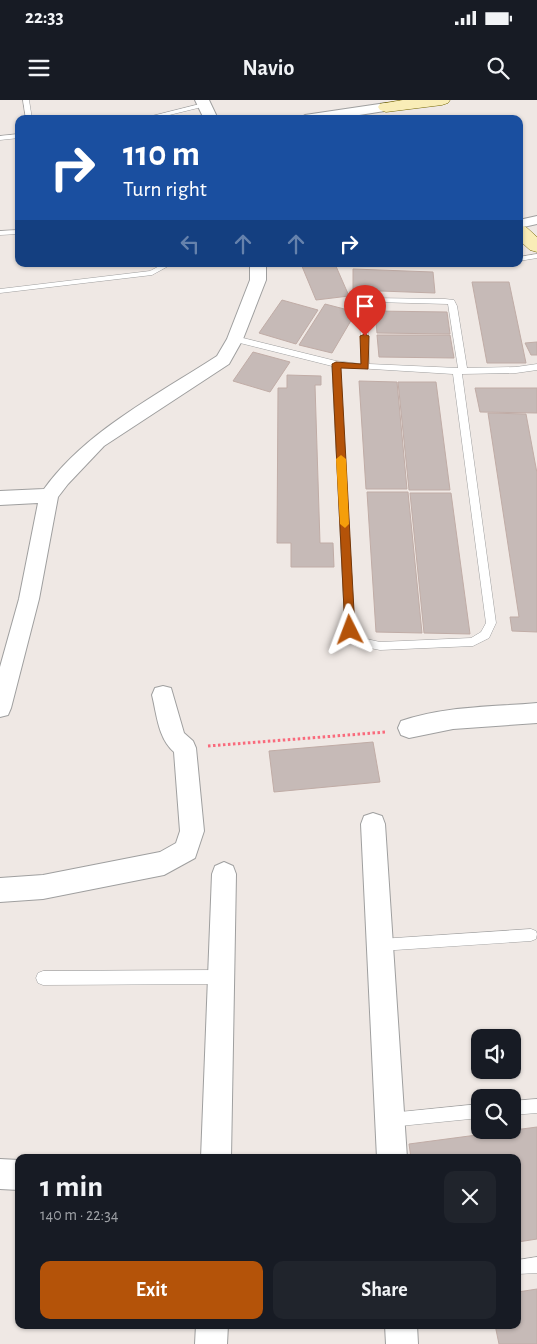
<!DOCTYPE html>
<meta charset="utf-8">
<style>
:root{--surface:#171b24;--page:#20242c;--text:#f1f3f6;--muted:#9ea1a6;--accent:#b45309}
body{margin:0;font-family:"Alegreya Sans",sans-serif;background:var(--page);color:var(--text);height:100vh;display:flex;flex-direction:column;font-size:19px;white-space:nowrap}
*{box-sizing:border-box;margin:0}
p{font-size:16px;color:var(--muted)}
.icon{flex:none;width:28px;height:28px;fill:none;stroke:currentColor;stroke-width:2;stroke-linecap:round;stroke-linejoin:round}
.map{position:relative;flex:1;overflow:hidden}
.panel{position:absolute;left:15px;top:1054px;width:506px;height:175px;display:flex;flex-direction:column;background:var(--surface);border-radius:10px;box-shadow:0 1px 4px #0004}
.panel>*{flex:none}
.guide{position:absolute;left:15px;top:15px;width:508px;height:152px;border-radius:10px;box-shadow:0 1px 4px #0004;background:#1a4fa0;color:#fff;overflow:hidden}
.fabs{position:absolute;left:471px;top:929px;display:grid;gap:10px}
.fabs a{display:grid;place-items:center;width:50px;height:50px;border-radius:10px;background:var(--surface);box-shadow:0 1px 4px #0004;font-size:25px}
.pin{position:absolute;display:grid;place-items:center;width:42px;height:42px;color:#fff;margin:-51px -21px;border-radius:50% 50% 50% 0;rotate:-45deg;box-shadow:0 0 5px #0007}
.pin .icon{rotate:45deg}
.me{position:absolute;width:55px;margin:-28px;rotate:357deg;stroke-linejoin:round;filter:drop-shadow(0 0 4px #0008)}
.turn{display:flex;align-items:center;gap:18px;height:105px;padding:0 25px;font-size:22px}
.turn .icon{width:65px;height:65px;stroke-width:2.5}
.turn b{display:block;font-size:35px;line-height:42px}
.lanes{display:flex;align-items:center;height:48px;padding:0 25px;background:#0003;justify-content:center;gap:25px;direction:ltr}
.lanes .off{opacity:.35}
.round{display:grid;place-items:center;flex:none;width:52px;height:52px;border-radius:10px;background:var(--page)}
.summary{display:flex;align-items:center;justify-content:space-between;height:85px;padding:0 25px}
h1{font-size:30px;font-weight:700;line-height:38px}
.cta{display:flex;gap:10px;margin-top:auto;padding:10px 25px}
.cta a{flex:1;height:58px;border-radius:10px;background:var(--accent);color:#fff;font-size:20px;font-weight:700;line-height:58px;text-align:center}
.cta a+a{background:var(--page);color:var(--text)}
.status{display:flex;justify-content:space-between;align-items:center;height:35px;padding:0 25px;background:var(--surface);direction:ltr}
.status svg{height:14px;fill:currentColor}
header{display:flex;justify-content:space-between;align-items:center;height:65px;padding:0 25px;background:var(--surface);font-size:22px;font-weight:700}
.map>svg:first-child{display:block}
</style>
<div class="status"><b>22:33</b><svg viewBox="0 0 49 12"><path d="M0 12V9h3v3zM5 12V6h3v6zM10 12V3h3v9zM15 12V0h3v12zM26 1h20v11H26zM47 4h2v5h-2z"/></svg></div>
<header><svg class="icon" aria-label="menu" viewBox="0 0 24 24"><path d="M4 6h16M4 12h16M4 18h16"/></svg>Navio<svg class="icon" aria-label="search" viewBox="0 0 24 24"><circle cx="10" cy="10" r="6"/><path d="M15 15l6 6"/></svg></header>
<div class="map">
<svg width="537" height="1244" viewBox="0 0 537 1244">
<rect width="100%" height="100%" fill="#efe8e4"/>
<path fill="#c6bab7" stroke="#c0aca6" d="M301,164H335L349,196L316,200Z
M353,169L433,172L435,193L353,190Z
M472,182H509L526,263H487Z
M282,200L318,210L296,244L259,233Z
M325,204L356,212L332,253L299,245Z
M375,211L447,212L450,234L377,233Z
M377,235H450L454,258L379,257Z
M537,242V255H531L525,243Z
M253,252L290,262L270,292L233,281Z
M287,275L321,276V285H315L320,443H333L334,467H291V443H277L278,288H287Z
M359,281L397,282L407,389H366Z
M398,282H436L450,390H409Z
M475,288H537V313L480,312Z
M488,313L526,314L537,373V532L512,531L510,517H519Z
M367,392H408L422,533L376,532Z
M410,393H451L470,534L424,533Z
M373,642L380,682L274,692L269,651Z
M537,1027V1139L518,1142V1058H411L409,1044Z
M537,1189V1244H499L495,1225H518V1192Z"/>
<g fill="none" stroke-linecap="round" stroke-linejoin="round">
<defs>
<path id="lane" d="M23,0H29L32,19H26Z
M204,3L207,5L206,6L153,19H140Z
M109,17H128L131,19H106Z
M19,34V38L0,40V36Z
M19,130V134L0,135V131Z
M537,154V158L519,161V157Z
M163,164H172L152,175L0,193V189L150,171Z
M369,198L445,199L454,200L457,206L467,268L516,267L537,264V270L516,273L462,274L496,523L489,538L473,546L380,550L355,545L345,530L332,266L232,241L231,239L235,236L336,261L361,264L360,206ZM374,202L448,204L458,268L369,264L368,207ZM340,267L453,274L486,523L481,532L471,538L380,542L362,538L355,529Z
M531,829L536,831L537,834L536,839L531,841L380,851L375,850L374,845L375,840L380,839Z
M220,870L225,872L227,877L225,882L220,884L43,885L38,883L36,878L38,873L43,871Z
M537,999V1013L512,1015V1001Z
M480,1004V1018L390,1027L385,1025L383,1020L385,1015L390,1013Z
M537,1157V1173L518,1174V1160Z"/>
<path id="street" d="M195,0H209L218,19H204Z
M386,3L391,4L393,7L391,10L334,19H298L305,15Z
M537,116V124L519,128V120Z
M250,164H266V180L243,239L229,264L104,346L68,384L58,397L39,499L11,608L8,615L0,617V567L19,499L38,403L0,405V391L44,389C86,331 157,295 217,256L227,239L250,180Z
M163,586L171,588L184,633L193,641L196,648L204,731L195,758L164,775L43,799L0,802V778L43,775L160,752L176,743L180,731L174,652C158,638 157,615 152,595L155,588Z
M537,603V623L453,629L409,638L401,635L398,628L401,621C444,606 492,607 537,603Z
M373,713L382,716L385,724L407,1058H377L361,724L364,716Z
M224,762L233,766L236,774L231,1058H201L212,774L215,766Z
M0,1059L19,1060V1090L0,1089Z
M196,1225H228L227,1244H195Z
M385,1225H417L418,1244H386Z"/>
<path id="secondary" d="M403,0H450L448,3L442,5L386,12L380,10L378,7L380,4Z
M519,125L526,127L537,137V152L530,150L519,140Z"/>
</defs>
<use href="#lane" stroke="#9f9f9f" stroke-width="1"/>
<use href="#street" stroke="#9f9f9f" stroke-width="2"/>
<use href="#secondary" stroke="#746705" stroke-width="1"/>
<path stroke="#f96a7c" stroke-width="3" stroke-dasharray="2.5 2.5" stroke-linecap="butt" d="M208,646L386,632"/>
<use href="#lane" fill="#fff" fill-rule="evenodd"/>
<use href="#street" fill="#fff" fill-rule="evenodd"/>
<use href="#secondary" fill="#f9edb7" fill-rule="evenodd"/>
</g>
<path fill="#b45309" stroke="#753606" d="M365,234L369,236L368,269L341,268L355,530L350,535L345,530L332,264L336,262L361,264L360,236Z"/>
<path fill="#f59e0b" d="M341,355L346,359L349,424L345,428L340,424L336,359Z"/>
</svg>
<div class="fabs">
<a><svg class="icon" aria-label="sound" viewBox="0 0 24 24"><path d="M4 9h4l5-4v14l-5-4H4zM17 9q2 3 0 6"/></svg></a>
<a><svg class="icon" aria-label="search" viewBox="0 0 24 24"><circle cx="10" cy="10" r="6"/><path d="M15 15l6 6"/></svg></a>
</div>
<div class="pin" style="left:365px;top:236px;background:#d93025"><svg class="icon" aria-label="arrive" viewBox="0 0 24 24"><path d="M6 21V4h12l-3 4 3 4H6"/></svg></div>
<svg class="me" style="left:350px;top:530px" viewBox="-20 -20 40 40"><path d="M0-17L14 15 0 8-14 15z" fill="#b45309" stroke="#fff" stroke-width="4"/></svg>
<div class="guide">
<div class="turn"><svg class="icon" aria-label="right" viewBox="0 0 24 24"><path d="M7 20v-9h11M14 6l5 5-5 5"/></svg><div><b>110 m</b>Turn right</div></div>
<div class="lanes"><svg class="icon off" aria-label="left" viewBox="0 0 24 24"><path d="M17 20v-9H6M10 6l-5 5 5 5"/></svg><svg class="icon off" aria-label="ahead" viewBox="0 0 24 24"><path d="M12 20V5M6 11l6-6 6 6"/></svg><svg class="icon off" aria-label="ahead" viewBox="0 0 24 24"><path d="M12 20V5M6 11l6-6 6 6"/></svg><svg class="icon" aria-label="right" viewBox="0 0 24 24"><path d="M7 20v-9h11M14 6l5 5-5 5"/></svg></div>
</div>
<section class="panel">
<div class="summary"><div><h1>1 min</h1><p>140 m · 22:34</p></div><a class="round"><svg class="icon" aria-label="close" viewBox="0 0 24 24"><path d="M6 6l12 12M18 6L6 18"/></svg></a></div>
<div class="cta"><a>Exit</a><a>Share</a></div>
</section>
</div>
